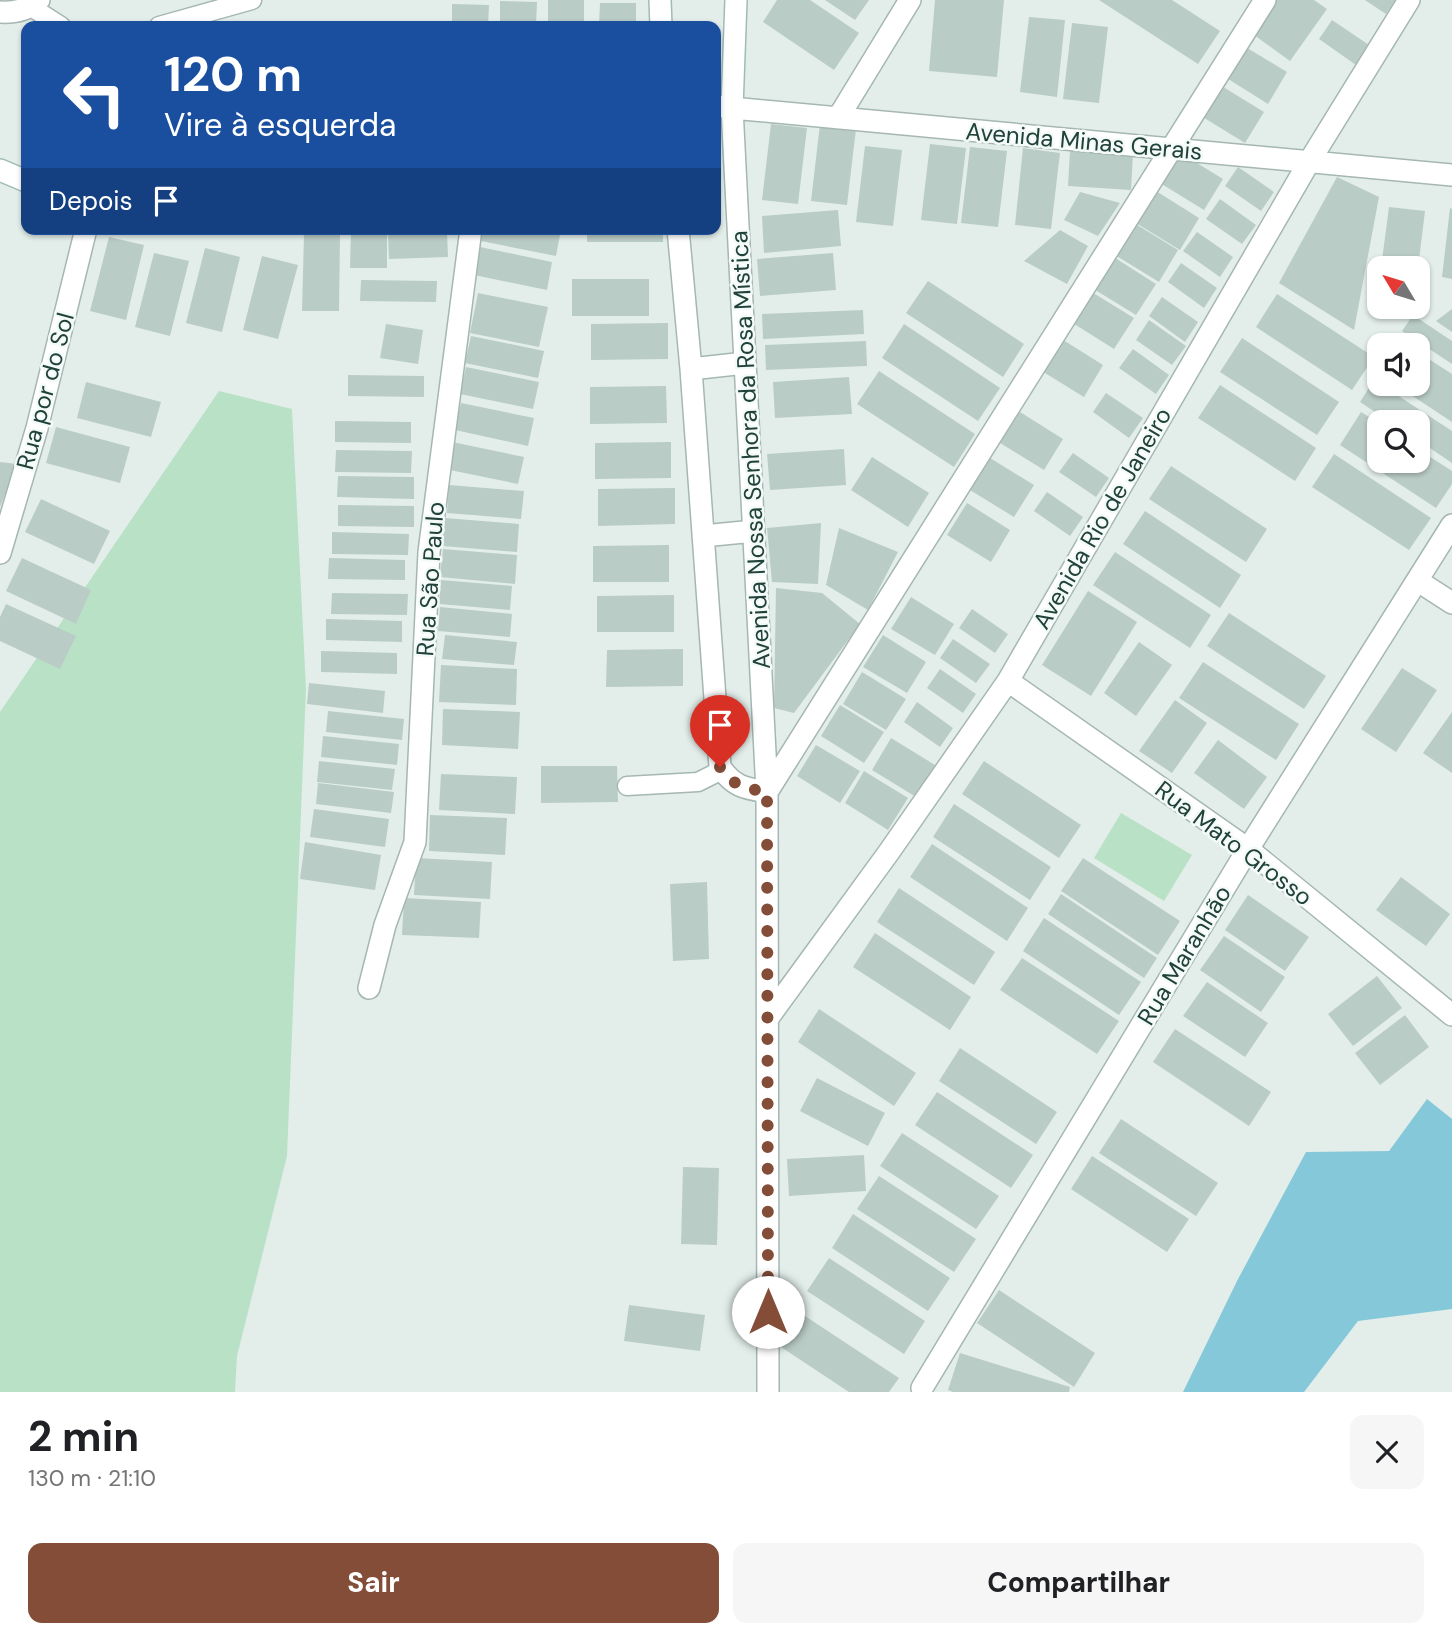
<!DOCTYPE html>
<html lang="pt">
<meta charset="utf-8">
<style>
:root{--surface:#fff;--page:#f6f6f6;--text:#202124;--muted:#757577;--accent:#844d38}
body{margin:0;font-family:"DM Sans",sans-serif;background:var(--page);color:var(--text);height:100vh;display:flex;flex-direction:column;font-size:26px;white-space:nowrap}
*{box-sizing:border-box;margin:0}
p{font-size:23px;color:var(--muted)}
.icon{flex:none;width:38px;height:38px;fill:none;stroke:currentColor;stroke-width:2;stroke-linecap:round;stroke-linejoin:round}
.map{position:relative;height:1392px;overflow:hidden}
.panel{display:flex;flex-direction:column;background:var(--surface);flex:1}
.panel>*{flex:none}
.banner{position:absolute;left:21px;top:21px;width:700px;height:214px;border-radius:14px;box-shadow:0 2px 5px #0004;background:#1a4fa0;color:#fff;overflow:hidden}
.needle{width:46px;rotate:308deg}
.buttons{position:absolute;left:1367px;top:256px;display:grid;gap:14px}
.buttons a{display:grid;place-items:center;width:63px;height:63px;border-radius:14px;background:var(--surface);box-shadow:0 2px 5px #0004;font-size:35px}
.pin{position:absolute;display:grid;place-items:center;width:60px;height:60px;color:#fff;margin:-72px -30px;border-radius:50% 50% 50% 0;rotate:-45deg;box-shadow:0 0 7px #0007}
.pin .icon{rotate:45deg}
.me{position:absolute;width:77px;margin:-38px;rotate:0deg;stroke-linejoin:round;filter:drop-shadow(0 0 5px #0008)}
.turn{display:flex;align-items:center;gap:24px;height:147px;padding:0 28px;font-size:32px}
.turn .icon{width:91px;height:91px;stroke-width:2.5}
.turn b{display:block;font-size:49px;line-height:60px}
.then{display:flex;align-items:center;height:66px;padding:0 28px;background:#0003;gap:14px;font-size:26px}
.round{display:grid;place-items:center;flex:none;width:74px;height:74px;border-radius:14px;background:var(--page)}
.summary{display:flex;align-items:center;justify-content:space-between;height:119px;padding:0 28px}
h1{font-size:42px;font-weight:700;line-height:52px}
.button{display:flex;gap:14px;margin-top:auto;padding:14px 28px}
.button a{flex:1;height:80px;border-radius:14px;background:var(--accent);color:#fff;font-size:28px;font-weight:700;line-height:80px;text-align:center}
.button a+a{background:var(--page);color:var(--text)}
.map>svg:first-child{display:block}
</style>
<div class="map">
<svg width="1452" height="1392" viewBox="0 0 1452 1392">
<rect width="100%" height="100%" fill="#e3eeea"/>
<path fill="#b9e1c6" d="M219,391L292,409L306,689L287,1156L237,1356L235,1392H0V712Z
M1121,813L1192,855L1164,901L1094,858Z"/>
<path fill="#85c8d9" d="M1427,1099L1452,1119V1309L1358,1321L1304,1392H1183L1237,1281L1306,1152L1389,1151Z"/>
<path fill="#baccc6" d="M548,0H584V26H548Z
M777,0H810L859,33L834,70L763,22Z
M825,0H869L855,20Z
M935,0H1004L997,77L929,71Z
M1099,0H1172L1220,31L1198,64Z
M1273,0H1314L1327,9L1290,61L1250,32Z
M1365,0H1395L1386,14Z
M500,1L537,2L536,26H500Z
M600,3H636V26H599Z
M452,4L489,5L488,26H452Z
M1029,17L1065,20L1057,97L1020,92Z
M1332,20L1369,45L1356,65L1319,39Z
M1072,23L1108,27L1099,103L1063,99Z
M1244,46L1287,72L1268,104L1225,77Z
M1220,85L1264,112L1245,143L1201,116Z
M771,124L807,128L798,204L762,200Z
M820,124L856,129L847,205L811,201Z
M930,144L966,148L957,224L921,220Z
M865,146L902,150L893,226L856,222Z
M970,147L1007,151L998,227L961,223Z
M1023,148L1060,153L1051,229L1015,225Z
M1070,151L1133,154L1131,190L1068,186Z
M1179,152L1223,179L1204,210L1160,183Z
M1238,167L1274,192L1261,211L1225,186Z
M1337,177L1379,197L1354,330L1279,283Z
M1156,191L1199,218L1180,250L1136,223Z
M1080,192L1120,203L1098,236L1064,220Z
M1220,199L1256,225L1242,244L1206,219Z
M1389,207L1425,211L1418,268H1381Z
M1450,208L1452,209V279L1442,277Z
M838,210L841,246L764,253L762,216Z
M1134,223L1178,250L1159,282L1115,255Z
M351,229H387V268H350Z
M484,229H529L560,235L556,256L481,241Z
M587,229H663V242H587Z
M1060,230L1088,246L1067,284L1024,261Z
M447,231L448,257L389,259L388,233Z
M1197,232L1233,257L1220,277L1183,251Z
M304,234L340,235L339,311H302Z
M109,237L144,245L126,320L90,311Z
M480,247L552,262L547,290L474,275Z
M205,248L240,257L222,332L186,323Z
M154,253L189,261L170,336L135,327Z
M833,253L836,290L760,296L757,259Z
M262,256L298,265L278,339L243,330Z
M1112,256L1156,284L1136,315L1092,288Z
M1181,263L1217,288L1204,308L1168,282Z
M572,279H649V316H572Z
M361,280L437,281L436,302L360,301Z
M928,281L1024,344L1003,377L906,313Z
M1090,291L1134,318L1114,349L1071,322Z
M478,293L548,307L539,347L470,333Z
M1277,294L1374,357L1352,390L1256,327Z
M1162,297L1198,322L1185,342L1149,316Z
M1452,309V332L1436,321Z
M863,310L864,334L763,339L762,314Z
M1413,315L1452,341V364L1402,331Z
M1149,320L1186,346L1172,365L1136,340Z
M668,323V359L591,360V324Z
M386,324L423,330L418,364L380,358Z
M904,324L1000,388L978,421L882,358Z
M471,336L544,351L538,378L465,363Z
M1060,338L1103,365L1084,397L1040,370Z
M1242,338L1339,402L1317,435L1220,372Z
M866,341L867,366L766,370L765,345Z
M1133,349L1169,375L1156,394L1119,368Z
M1418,352L1452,374V422L1393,383H1418Z
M466,367L539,382L533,409L460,394Z
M879,371L975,434L954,467L857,404Z
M348,375L424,376V397L348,396Z
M849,377L852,414L775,418L773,382Z
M1374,380L1452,431V463L1418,440V422H1390L1360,402Z
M86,382L161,402L151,437L77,418Z
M1220,385L1316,448L1295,481L1198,418Z
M666,386L667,423L590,424V387Z
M1106,393L1143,418L1129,438L1093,412Z
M461,403L534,418L528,446L455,430Z
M1020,412L1063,439L1044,470L1000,443Z
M1361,412L1379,423V460H1418V449L1452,471V484L1436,508L1340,445Z
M335,421L411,422V443L335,442Z
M56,427L130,447L120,483L46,463Z
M452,442L524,457L518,484L445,469Z
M671,442V478L595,479V443Z
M844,449L846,485L770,490L767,454Z
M336,450L412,451L411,473L335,472Z
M1073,453L1109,478L1096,497L1059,472Z
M1334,454L1431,518L1409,550L1312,487Z
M872,457L929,493L908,527L851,490Z
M990,458L1034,485L1014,517L970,490Z
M0,462L17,464L0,507Z
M1171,466L1267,529L1246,562L1149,499Z
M338,476L414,477V499L337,497Z
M449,485L524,491L521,519L447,513Z
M675,488V524L598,526V489Z
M1047,492L1083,517L1070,536L1034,511Z
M41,499L110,531L94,564L25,532Z
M967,503L1010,530L991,562L947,535Z
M338,505L414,506V527L338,526Z
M1145,511L1241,575L1220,608L1123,544Z
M445,518L519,524L517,552L442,546Z
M821,523L818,584L772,582L767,528Z
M839,528L898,552L868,610L826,585Z
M332,532L409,534L408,555L332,554Z
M669,545V582H593V546Z
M443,549L517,555L515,584L440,577Z
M1115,552L1211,615L1190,648L1093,585Z
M22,558L91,590L76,624L6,591Z
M329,558L405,560V580L328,579Z
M441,580L512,586L510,610L439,604Z
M776,588L822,593L860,624L794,713L774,708Z
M1088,591L1137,622L1091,696L1042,665Z
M332,593L408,594L407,615L331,614Z
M674,595V632H597V596Z
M911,597L954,624L935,655L891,629Z
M6,604L76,636L60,669L0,641V617Z
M440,607L512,614L510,637L438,631Z
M972,609L1008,634L995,653L959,628Z
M1229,613L1326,676L1304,709L1207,646Z
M326,619L402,621V642L326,640Z
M445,635L517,642L514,665L442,659Z
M883,635L926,662L907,693L863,667Z
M953,639L990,664L976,683L940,658Z
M1139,642L1172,665L1136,716L1104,693Z
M683,649V686L606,687L607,650Z
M321,651L397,653V674L321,672Z
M1203,662L1299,724L1276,760L1179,698Z
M441,665L517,669L516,705L439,702Z
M1402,668L1437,690L1396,752L1361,729Z
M940,669L976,694L963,713L927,688Z
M862,672L906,699L886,730L843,704Z
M309,683L385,691L383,713L307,704Z
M1175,700L1207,723L1172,773L1139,751Z
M917,702L953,728L940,747L904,722Z
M840,705L884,732L864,763L821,736Z
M443,709L520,712L518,749L442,745Z
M328,711L404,719L402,740L326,732Z
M1452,712V773L1423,753Z
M323,736L399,744L397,765L321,757Z
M891,738L935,765L916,797L872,770Z
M1218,740L1267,777L1244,809L1194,773Z
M816,745L860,771L840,803L797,776Z
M319,761L395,769L392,790L317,782Z
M984,761L1081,825L1059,858L962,794Z
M541,766H617L618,802L541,803Z
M864,771L908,798L888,830L845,803Z
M441,774L517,777L515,814L439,810Z
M318,783L394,792L391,813L316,804Z
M954,804L1051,867L1030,900L933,837Z
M314,809L389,819L385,847L310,837Z
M430,815L507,818L505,855L429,851Z
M305,842L381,855L375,890L300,879Z
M932,844L1028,908L1007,941L910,877Z
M416,858L492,862L490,899L414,895Z
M1083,858L1180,921L1158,955L1061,891Z
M1401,877L1450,914L1426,946L1376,910Z
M707,882L709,959L673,961L670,884Z
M899,888L995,952L974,985L877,922Z
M1061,894L1157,958L1144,978L1048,914Z
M1248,895L1309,937L1285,971L1225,930Z
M404,898L481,902L479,938L402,935Z
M1044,918L1141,982L1119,1015L1023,951Z
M875,933L971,997L950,1030L853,967Z
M1224,936L1285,977L1261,1012L1200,970Z
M1022,958L1119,1021L1097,1054L1000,990Z
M1377,976L1402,1008L1353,1046L1328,1014Z
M1207,982L1268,1023L1245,1057L1183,1016Z
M819,1009L916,1073L894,1106L798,1042Z
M1405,1015L1429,1047L1380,1085L1355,1053Z
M1175,1029L1271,1092L1249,1126L1153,1062Z
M960,1048L1057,1112L1036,1144L939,1081Z
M817,1078L885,1113L868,1146L800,1111Z
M937,1092L1033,1155L1011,1188L915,1125Z
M1121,1119L1218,1183L1196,1216L1099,1153Z
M902,1133L999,1196L976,1229L880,1166Z
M864,1155L866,1191L789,1196L787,1159Z
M1092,1156L1189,1219L1167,1252L1071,1189Z
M683,1167L719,1168L717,1245L681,1244Z
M879,1176L976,1239L954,1272L857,1209Z
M853,1214L950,1278L928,1311L832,1248Z
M829,1258L925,1321L904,1354L807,1291Z
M999,1290L1095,1353L1074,1387L977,1323Z
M629,1305L705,1315L700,1351L624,1341Z
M802,1314L899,1378L889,1392H849L781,1347Z
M960,1353L1070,1387L1069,1392H953L948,1390Z"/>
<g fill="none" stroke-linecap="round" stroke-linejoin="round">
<defs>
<path id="lane" d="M31,7L61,26
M159,26L252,0
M627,786L698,782L722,770"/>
<path id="street" d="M0,12C15,13 28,10 39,0
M838,118L910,0
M678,229L691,369L720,767C734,787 744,788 767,792L1265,0
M691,369L745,363
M703,536L754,531
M0,553L37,428L86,229
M1418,581L1452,603
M1008,681L1248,849L1452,1015
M369,988L385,925L415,842L429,552L471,229
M768,1018L889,852L1008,681L1309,162L1409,0
M922,1388L1248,849L1452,525
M768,1392L767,792L732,108L1452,175"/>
<path id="secondary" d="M660,0L661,26
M716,106L732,108L736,0
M0,170L26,181"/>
</defs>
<use href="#lane" stroke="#a5b7b2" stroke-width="21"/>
<use href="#street" stroke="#a5b7b2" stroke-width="24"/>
<use href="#secondary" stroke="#a0bbb3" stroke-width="24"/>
<use href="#lane" stroke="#fff" stroke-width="18"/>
<use href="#street" stroke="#fff" stroke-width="21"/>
<use href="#secondary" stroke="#fff" stroke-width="21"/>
</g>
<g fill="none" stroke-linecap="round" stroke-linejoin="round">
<path stroke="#844d38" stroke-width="12" stroke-dasharray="0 21.6" d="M720,767C734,787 744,788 767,792L768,1312"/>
</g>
<g text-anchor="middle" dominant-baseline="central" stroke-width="5" stroke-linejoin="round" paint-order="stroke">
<g font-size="24" fill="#20423a" stroke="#f4faf7">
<text transform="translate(1084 141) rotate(5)">Avenida Minas Gerais</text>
<text transform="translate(45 391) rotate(-75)">Rua por do Sol</text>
<text transform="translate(750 450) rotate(-93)">Avenida Nossa Senhora da Rosa Mística</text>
<text transform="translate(1102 518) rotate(-60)">Avenida Rio de Janeiro</text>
<text transform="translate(430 579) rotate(-86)">Rua São Paulo</text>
<text transform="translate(1234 843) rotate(37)">Rua Mato Grosso</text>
<text transform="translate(1184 955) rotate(-59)">Rua Maranhão</text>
</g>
</g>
</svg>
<div class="buttons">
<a><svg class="needle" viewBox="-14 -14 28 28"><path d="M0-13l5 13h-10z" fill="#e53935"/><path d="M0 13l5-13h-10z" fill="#757577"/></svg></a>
<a><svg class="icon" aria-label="sound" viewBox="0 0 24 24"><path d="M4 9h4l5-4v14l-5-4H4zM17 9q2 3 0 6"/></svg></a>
<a><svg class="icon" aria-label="search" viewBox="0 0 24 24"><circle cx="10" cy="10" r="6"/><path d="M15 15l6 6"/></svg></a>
</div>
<div class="pin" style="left:720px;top:767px;background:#d93025"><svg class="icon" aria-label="arrive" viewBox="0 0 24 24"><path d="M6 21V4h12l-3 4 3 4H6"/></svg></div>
<svg class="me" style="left:768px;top:1312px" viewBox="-20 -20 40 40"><circle r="19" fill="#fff"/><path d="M0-13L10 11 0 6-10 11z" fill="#844d38"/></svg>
<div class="banner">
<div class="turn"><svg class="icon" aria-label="left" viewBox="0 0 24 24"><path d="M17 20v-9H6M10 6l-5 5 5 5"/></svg><div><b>120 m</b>Vire à esquerda</div></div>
<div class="then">Depois<svg class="icon" aria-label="arrive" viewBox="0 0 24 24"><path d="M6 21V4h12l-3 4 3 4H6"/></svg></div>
</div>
</div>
<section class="panel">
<div class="summary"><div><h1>2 min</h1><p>130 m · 21:10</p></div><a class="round"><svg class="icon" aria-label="close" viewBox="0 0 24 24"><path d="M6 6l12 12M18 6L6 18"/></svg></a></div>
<div class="button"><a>Sair</a><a>Compartilhar</a></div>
</section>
